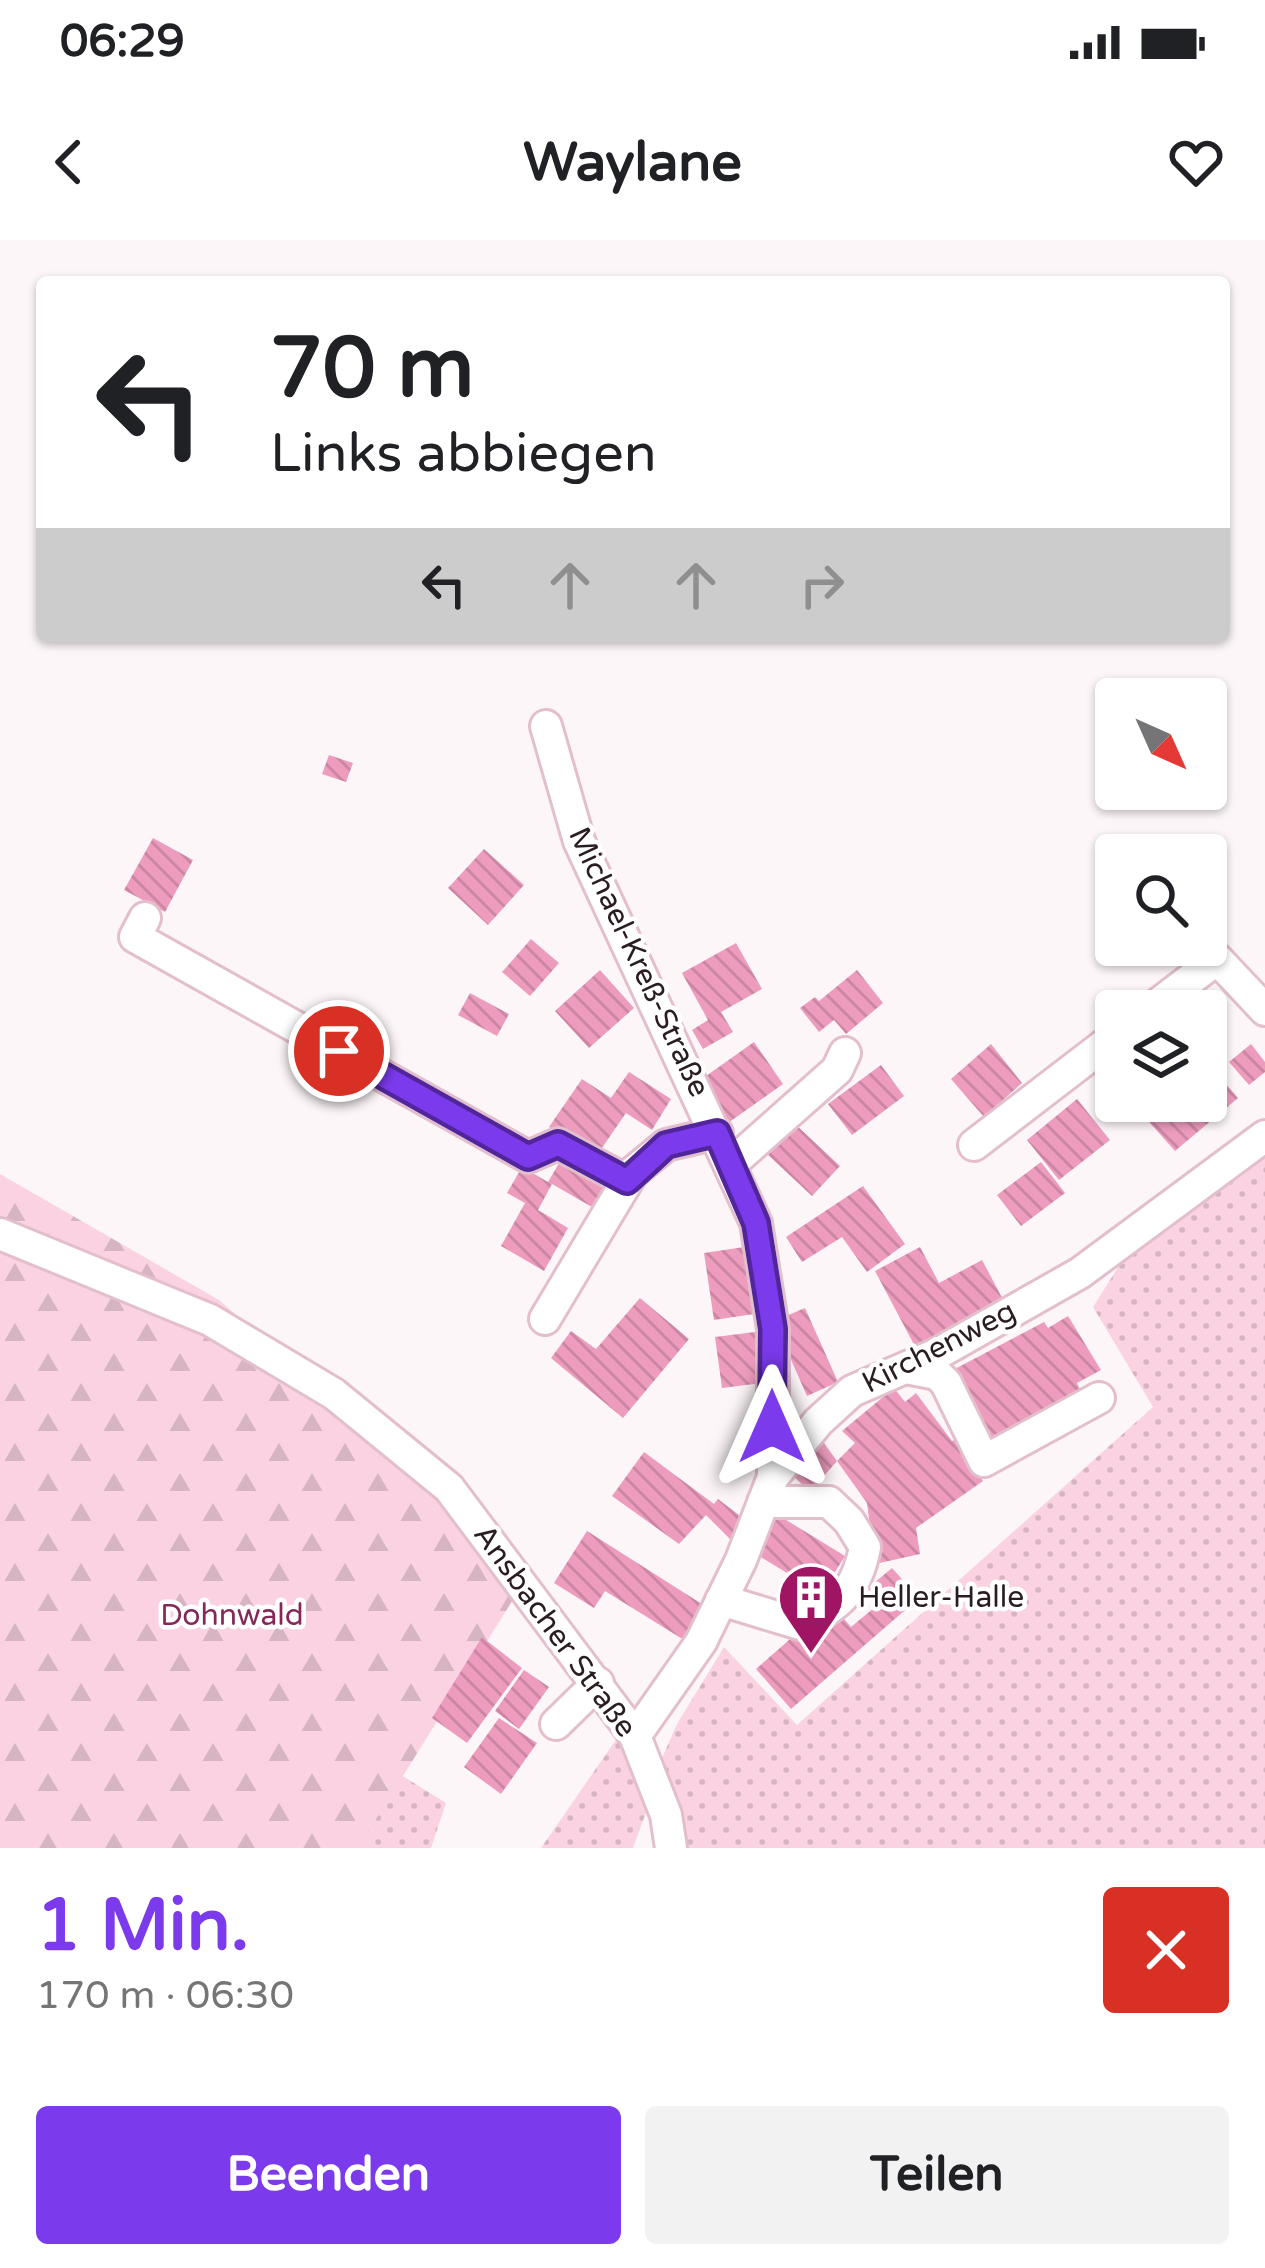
<!DOCTYPE html>
<html lang="de">
<meta charset="utf-8">
<style>
:root{--surface:#fff;--page:#f2f2f2;--text:#202124;--muted:#757577;--accent:#7c3aed}
body{margin:0;font-family:"Varela Round",sans-serif;background:var(--page);color:var(--text);height:100vh;display:flex;flex-direction:column;font-size:45px;white-space:nowrap}
*{box-sizing:border-box;margin:0}
p{font-size:39px;color:var(--muted)}
.icon{flex:none;width:66px;height:66px;fill:none;stroke:currentColor;stroke-width:2;stroke-linecap:round;stroke-linejoin:round}
.map{position:relative;height:1608px;overflow:hidden}
.side{display:flex;flex-direction:column;background:var(--surface);flex:1}
.side>*{flex:none}
.top-card{position:absolute;left:36px;top:36px;width:1194px;height:366px;border-radius:12px;box-shadow:0 3px 9px #0004;background:#fff;color:var(--text);overflow:hidden}
.needle{width:78px;rotate:135deg}
.controls{position:absolute;left:1095px;top:438px;display:grid;gap:24px}
.controls a{display:grid;place-items:center;width:132px;height:132px;border-radius:12px;background:var(--surface);box-shadow:0 3px 9px #0004;font-size:60px}
.pin{position:absolute;display:grid;place-items:center;width:102px;height:102px;color:#fff;margin:-51px;border:6px solid #fff;border-radius:50%;box-shadow:0 3px 12px #0007}
.me{position:absolute;width:132px;margin:-66px;rotate:0deg;stroke-linejoin:round;filter:drop-shadow(0 0 9px #0008)}
.turn{display:flex;align-items:center;gap:42px;height:252px;padding:0 36px;font-size:54px}
.turn .icon{width:156px;height:156px;stroke-width:2.5}
.turn b{display:block;font-size:84px;line-height:102px}
.lanes{display:flex;align-items:center;height:114px;padding:0 36px;background:#0003;justify-content:center;gap:60px;direction:ltr}
.lanes .off{opacity:.35}
.round{display:grid;place-items:center;flex:none;width:126px;height:126px;border-radius:12px;background:var(--page)}
.head{display:flex;align-items:center;justify-content:space-between;height:204px;padding:0 36px}
h1{font-size:72px;font-weight:800;line-height:90px;color:var(--accent)}
.cta{display:flex;gap:24px;margin-top:auto;padding:24px 36px}
.cta a{flex:1;height:138px;border-radius:12px;background:var(--accent);color:#fff;font-size:48px;font-weight:800;line-height:138px;text-align:center}
.cta a+a{background:var(--page);color:var(--text)}
.status{display:flex;justify-content:space-between;align-items:center;height:84px;padding:0 60px;background:var(--surface);direction:ltr}
.status svg{height:33px;fill:currentColor}
header{display:flex;justify-content:space-between;align-items:center;height:156px;padding:0 36px;background:var(--surface);font-size:54px;font-weight:800}
.map>svg:first-child{display:block}
</style>
<div class="status"><b>06:29</b><svg viewBox="0 0 49 12"><path d="M0 12V9h3v3zM5 12V6h3v6zM10 12V3h3v9zM15 12V0h3v12zM26 1h20v11H26zM47 4h2v5h-2z"/></svg></div>
<header><svg class="icon" aria-label="back" viewBox="0 0 24 24"><path d="M15 5l-7 7 7 7"/></svg>Waylane<svg class="icon" aria-label="heart" viewBox="0 0 24 24"><path d="M12 20l-8-8c-3-5 5-10 8-4 3-6 11-1 8 4z"/></svg></header>
<div class="map">
<svg width="1265" height="1608" viewBox="0 0 1265 1608">
<defs>
<pattern id="grass-dots" width="8" height="8" patternUnits="userSpaceOnUse" patternTransform="scale(3)"><rect width="8" height="8" fill="#fad2e2"/><path d="M2 2h.1M6 6h.1" fill="none" stroke="#d6b4c2" stroke-width="1.8" stroke-linecap="round"/></pattern>
<pattern id="forest-firs" width="22" height="20" patternUnits="userSpaceOnUse" patternTransform="scale(3)"><rect width="22" height="20" fill="#fad2e2"/><path d="M5 1l3.5 6h-7zM16 11l3.5 6h-7z" fill="#d6b4c2"/></pattern>
<pattern id="building-back-hatch" width="6" height="6" patternUnits="userSpaceOnUse" patternTransform="scale(3)"><rect width="6" height="6" fill="#ed9cbe"/><path d="M-1 5l2 2M0 0l6 6M5-1l2 2" fill="none" stroke="#cb86a3"/></pattern>
</defs>
<rect width="100%" height="100%" fill="#fdf6f8"/>
<path fill="url(#grass-dots)" d="M1265,907V1608H656L648,1567L633,1608H541L620,1494L649,1548L677,1484L724,1407L797,1485L1153,1167L1093,1067L1131,1007Z
M401,1535L446,1563L431,1608H358Z"/>
<path fill="url(#forest-firs)" d="M0,934L219,1060L451,1262L519,1350L358,1608H0Z"/>
<path fill="url(#building-back-hatch)" d="M329,515L353,523L346,542L322,534Z
M153,598L193,620L165,672L124,650Z
M484,609L524,645L488,685L448,648Z
M531,699L559,723L530,756L502,732Z
M736,703L762,749L721,772L733,792L703,809L692,790L708,780L682,733Z
M600,730L634,768L589,808L555,771Z
M857,730L883,763L846,794L834,780L819,792L800,768L815,757L819,761Z
M470,753L509,774L497,796L458,775Z
M754,802L783,844L728,883L699,841Z
M991,804L1022,843L984,877L951,839Z
M1251,804L1265,822V832L1249,845L1229,822Z
M881,825L904,856L852,895L828,864Z
M1213,829L1238,858L1175,911L1142,874L1157,861H1206V835Z
M629,832L671,859L652,890L626,873L595,918L549,887L582,839L611,858Z
M1077,859L1110,900L1059,940L1027,900Z
M794,883L840,926L812,956L766,913Z
M565,913L609,939L592,967L552,944L538,970L568,988L544,1031L501,1006L525,963L507,953L522,927L548,942Z
M1041,922L1065,953L1021,986L997,955Z
M863,946L905,1004L867,1032L842,997L802,1022L786,997Z
M744,1007L754,1074L714,1080L704,1013Z
M920,1007L939,1043L982,1020L1007,1067L919,1114L875,1031Z
M640,1058L689,1099L623,1178L551,1118L571,1091L596,1109Z
M805,1068L838,1142L807,1156L774,1081Z
M1068,1076L1101,1130L1077,1143L1082,1154L990,1210L951,1131L1044,1082L1048,1088Z
M755,1092L762,1143L722,1148L715,1097Z
M894,1148L905,1162L916,1153L952,1201L957,1199L983,1241L916,1288L920,1314L875,1324L867,1263L837,1221L855,1203L842,1191Z
M821,1199L837,1221L810,1252L788,1231Z
M644,1212L714,1264L718,1259L752,1285L736,1305L706,1275L679,1304L612,1256Z
M778,1275L845,1316L812,1369L783,1351L792,1336L754,1313Z
M587,1291L705,1366L684,1400L605,1351L594,1368L554,1343Z
M892,1328L919,1358L791,1469L756,1429L797,1393L804,1401L838,1372L851,1387L875,1367L862,1353Z
M482,1397L522,1428L467,1503L432,1478Z
M524,1430L549,1447L519,1489L495,1471Z
M499,1478L537,1503L501,1554L464,1527Z"/>
<g fill="none" stroke-linecap="round" stroke-linejoin="round">
<defs>
<path id="minor" d="M546,486L579,601L756,983L773,1089V1237
M145,678L135,697L528,917L558,904L627,941
M1149,771L1217,719L1265,770
M974,905L1116,796
M731,924L837,830L845,813
M0,994L210,1080L334,1154L449,1248L635,1496L666,1575L671,1608
M545,1079L632,933L666,905L717,893
M906,1128L937,1134L946,1143L984,1221L1099,1158
M721,1360L800,1384C839,1367 857,1350 865,1307L849,1281L829,1262H763
M556,1484L598,1443
M635,1496L701,1402L741,1320L773,1237L818,1182L852,1151L937,1114L1080,1033L1265,896"/>
</defs>
<use href="#minor" stroke="#e3bfcd" stroke-width="36"/>
<use href="#minor" stroke="#fff" stroke-width="30"/>
</g>
<g fill="none" stroke-linecap="round" stroke-linejoin="round">
<defs>
<path id="route" d="M339,811L528,917L558,904L627,941L666,905L717,893L756,983L773,1089L772,1187"/>
</defs>
<use href="#route" stroke="#51269a" stroke-width="30"/>
<use href="#route" stroke="#7c3aed" stroke-width="21"/>
</g>
<defs>
<symbol id="building-pin" viewBox="-11 -11 22 30"><path d="M0 17L-7.5 6A9.5 9.5 0 1 1 7.5 6Z" fill="#9f1563" stroke="#fff"/><path d="M-4-6H4V6H1V3H-1V6H-4ZM-2.5-4.3h1.7v1.8h-1.7ZM.8-4.3h1.7v1.8H.8ZM-2.5-1h1.7V.8h-1.7ZM.8-1h1.7V.8H.8Z" fill="#fff"/></symbol>
</defs>
<g fill-rule="evenodd">
<use href="#building-pin" x="773" y="1319" width="76" height="104"/>
</g>
<g text-anchor="middle" dominant-baseline="central" stroke-width="9" stroke-linejoin="round" paint-order="stroke">
<g font-size="30" fill="#2a1d22" stroke="#fff">
<text transform="translate(639 722) rotate(65)">Michael-Kreß-Straße</text>
<text transform="translate(939 1107) rotate(-27)">Kirchenweg</text>
<text transform="translate(555 1391) rotate(54)">Ansbacher Straße</text>
</g>
<g font-size="30" fill="#2a1d22" stroke="#fff" text-anchor="start">
<text x="858" y="1357">Heller-Halle</text>
</g>
<g font-size="30" fill="#852857" stroke="#fff">
<text x="232" y="1375">Dohnwald</text>
</g>
</g>
</svg>
<div class="controls">
<a><svg class="needle" viewBox="-14 -14 28 28"><path d="M0-13l5 13h-10z" fill="#e53935"/><path d="M0 13l5-13h-10z" fill="#757577"/></svg></a>
<a><svg class="icon" aria-label="search" viewBox="0 0 24 24"><circle cx="10" cy="10" r="6"/><path d="M15 15l6 6"/></svg></a>
<a><svg class="icon" aria-label="layers" viewBox="0 0 24 24"><path d="M12 4l9 5-9 5-9-5zM3 14l9 5 9-5"/></svg></a>
</div>
<div class="pin" style="left:339px;top:811px;background:#d93025"><svg class="icon" aria-label="arrive" viewBox="0 0 24 24"><path d="M6 21V4h12l-3 4 3 4H6"/></svg></div>
<svg class="me" style="left:772px;top:1187px" viewBox="-20 -20 40 40"><path d="M0-17L14 15 0 8-14 15z" fill="#7c3aed" stroke="#fff" stroke-width="4"/></svg>
<div class="top-card">
<div class="turn"><svg class="icon" aria-label="left" viewBox="0 0 24 24"><path d="M17 20v-9H6M10 6l-5 5 5 5"/></svg><div><b>70 m</b>Links abbiegen</div></div>
<div class="lanes"><svg class="icon" aria-label="left" viewBox="0 0 24 24"><path d="M17 20v-9H6M10 6l-5 5 5 5"/></svg><svg class="icon off" aria-label="ahead" viewBox="0 0 24 24"><path d="M12 20V5M6 11l6-6 6 6"/></svg><svg class="icon off" aria-label="ahead" viewBox="0 0 24 24"><path d="M12 20V5M6 11l6-6 6 6"/></svg><svg class="icon off" aria-label="right" viewBox="0 0 24 24"><path d="M7 20v-9h11M14 6l5 5-5 5"/></svg></div>
</div>
</div>
<section class="side">
<div class="head"><div><h1>1 Min.</h1><p>170 m · 06:30</p></div><a class="round" style="background:#d93025;color:#fff"><svg class="icon" aria-label="close" viewBox="0 0 24 24"><path d="M6 6l12 12M18 6L6 18"/></svg></a></div>
<div class="cta"><a>Beenden</a><a>Teilen</a></div>
</section>
